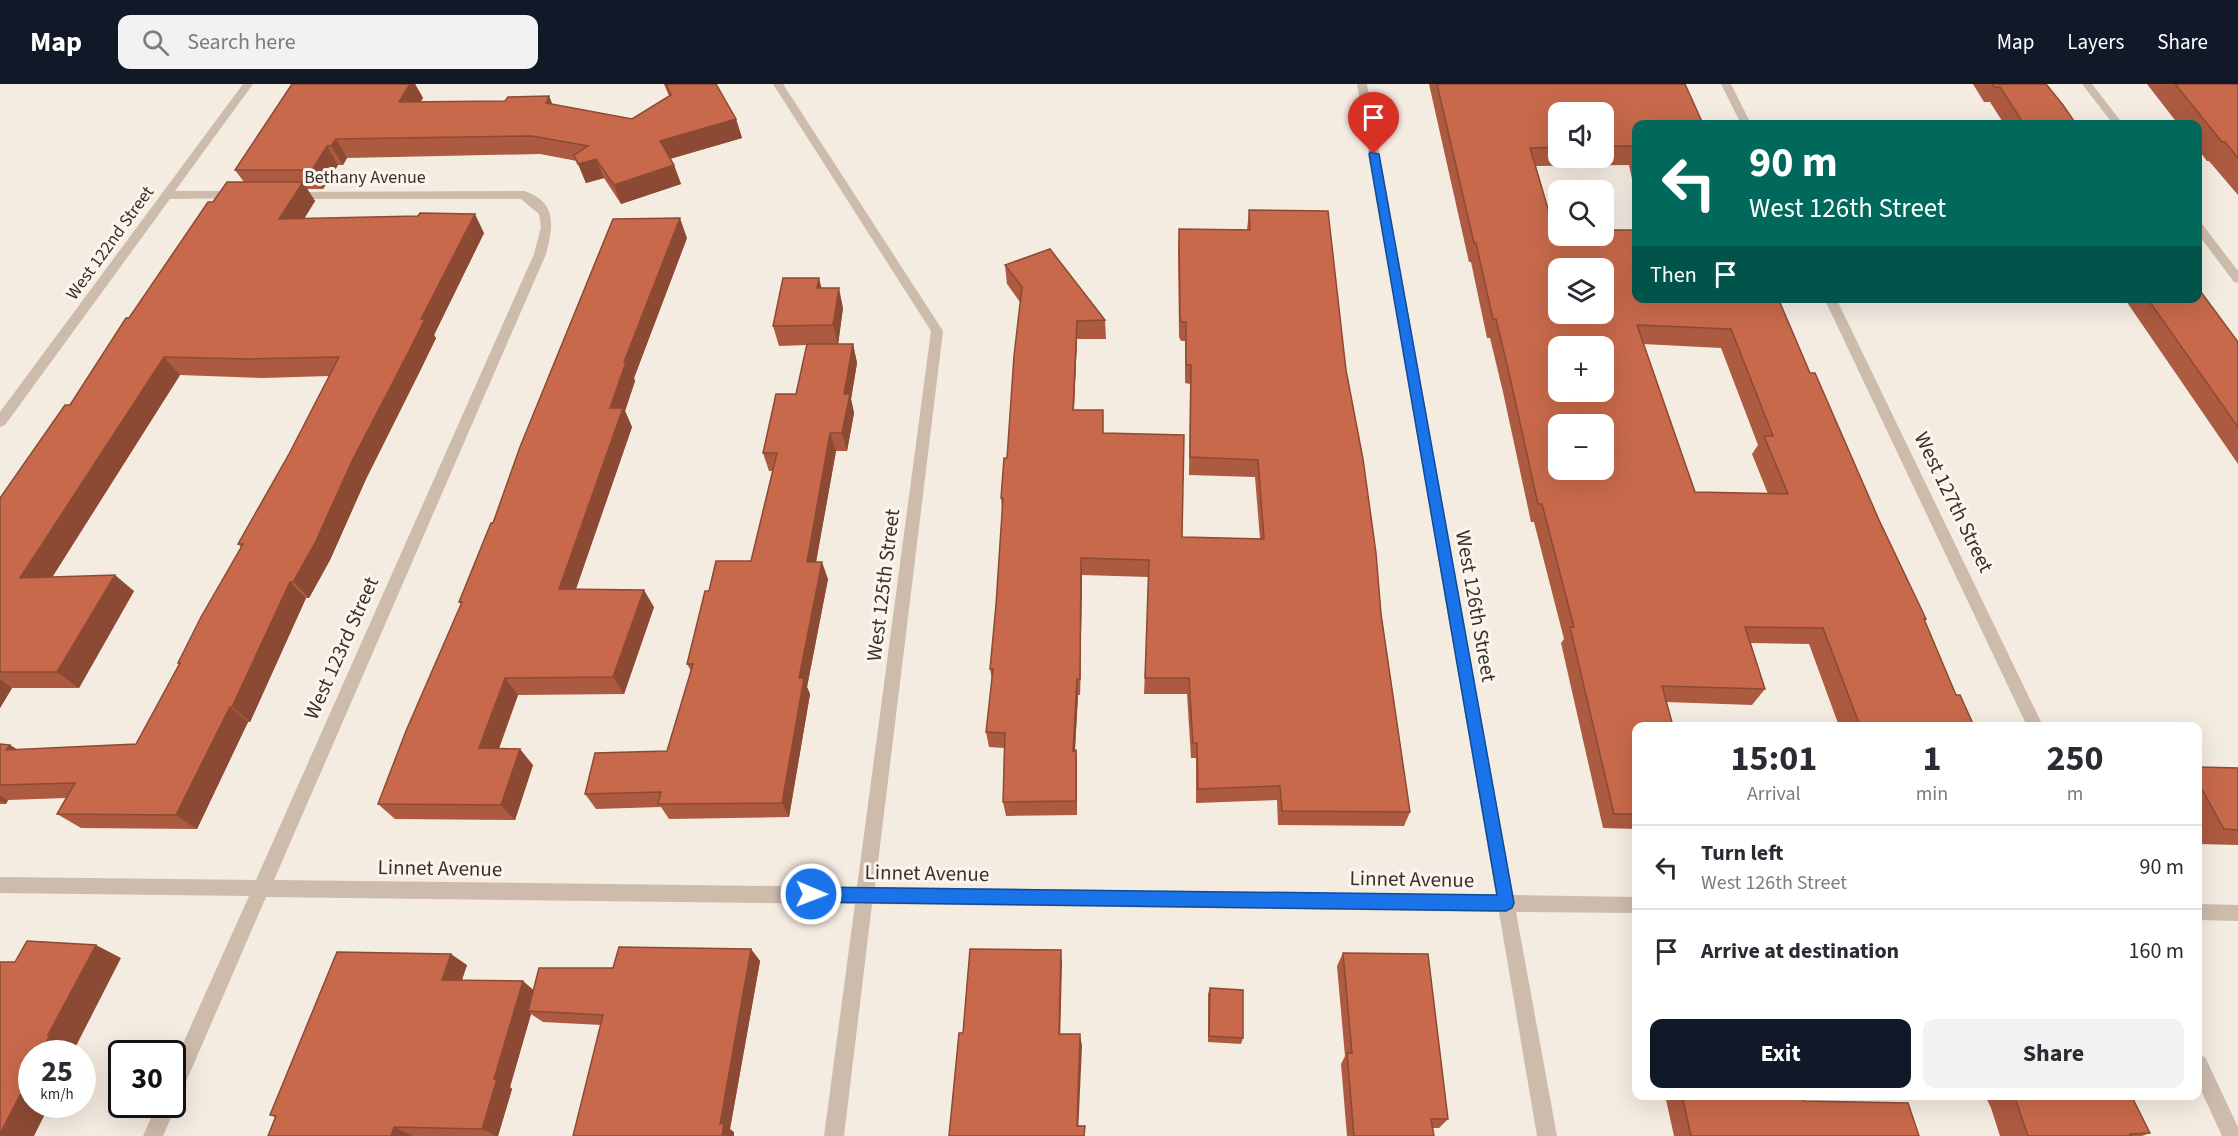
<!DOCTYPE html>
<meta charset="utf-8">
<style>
:root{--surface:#fff;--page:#f2f2f3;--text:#2b2b33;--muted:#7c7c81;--line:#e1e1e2;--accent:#111827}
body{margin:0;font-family:"Source Sans 3",sans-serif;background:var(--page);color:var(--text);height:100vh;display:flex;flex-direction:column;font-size:22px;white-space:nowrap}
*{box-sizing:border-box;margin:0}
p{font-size:20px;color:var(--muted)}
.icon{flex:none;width:33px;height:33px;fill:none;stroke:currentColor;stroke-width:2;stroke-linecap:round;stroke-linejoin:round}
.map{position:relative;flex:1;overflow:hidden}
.sheet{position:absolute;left:1632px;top:638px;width:570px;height:378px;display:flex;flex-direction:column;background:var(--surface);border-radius:12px;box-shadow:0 6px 24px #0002}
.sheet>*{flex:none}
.top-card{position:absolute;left:1632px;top:36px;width:570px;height:183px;border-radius:12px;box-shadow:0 6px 24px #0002;background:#00695c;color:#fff;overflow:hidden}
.fabs{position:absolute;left:1548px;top:18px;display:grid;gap:12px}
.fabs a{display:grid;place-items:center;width:66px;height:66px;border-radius:12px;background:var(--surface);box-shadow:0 6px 24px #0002;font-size:30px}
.speed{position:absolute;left:18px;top:956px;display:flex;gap:12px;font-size:30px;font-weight:700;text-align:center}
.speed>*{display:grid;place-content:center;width:78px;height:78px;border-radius:50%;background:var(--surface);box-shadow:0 6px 24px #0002;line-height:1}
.speed small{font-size:15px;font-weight:400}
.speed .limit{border:3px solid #111;border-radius:9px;background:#fff;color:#111}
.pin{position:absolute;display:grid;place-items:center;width:51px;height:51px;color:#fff;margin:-62px -26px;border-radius:50% 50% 50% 0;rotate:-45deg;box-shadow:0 0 6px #0007}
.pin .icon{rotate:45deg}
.me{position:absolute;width:66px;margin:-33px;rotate:91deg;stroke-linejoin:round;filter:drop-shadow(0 0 4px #0008)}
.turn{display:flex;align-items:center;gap:21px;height:126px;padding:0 18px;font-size:27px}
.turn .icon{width:78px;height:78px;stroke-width:2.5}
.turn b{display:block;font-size:42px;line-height:51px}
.then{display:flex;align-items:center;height:57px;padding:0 18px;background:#0003;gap:12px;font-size:22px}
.eta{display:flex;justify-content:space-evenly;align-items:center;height:102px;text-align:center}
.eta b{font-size:36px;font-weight:700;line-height:42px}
.primary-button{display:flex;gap:12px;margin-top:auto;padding:12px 18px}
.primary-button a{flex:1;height:69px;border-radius:12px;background:var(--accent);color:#fff;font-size:24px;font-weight:700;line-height:69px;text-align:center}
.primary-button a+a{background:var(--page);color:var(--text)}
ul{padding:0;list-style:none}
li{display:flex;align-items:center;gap:18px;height:84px;padding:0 18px;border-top:2px solid var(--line)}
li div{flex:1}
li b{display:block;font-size:22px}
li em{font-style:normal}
header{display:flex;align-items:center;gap:36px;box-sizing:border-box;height:84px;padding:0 30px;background:var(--accent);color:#fff}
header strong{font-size:28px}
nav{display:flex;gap:33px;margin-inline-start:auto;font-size:21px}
.search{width:420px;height:54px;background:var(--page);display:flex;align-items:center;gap:15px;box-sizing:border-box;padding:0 21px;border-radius:12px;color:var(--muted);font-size:22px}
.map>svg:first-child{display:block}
</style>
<header>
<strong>Map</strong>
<div class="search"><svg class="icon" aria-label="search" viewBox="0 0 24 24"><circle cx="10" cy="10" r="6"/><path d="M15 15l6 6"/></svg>Search here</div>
<nav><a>Map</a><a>Layers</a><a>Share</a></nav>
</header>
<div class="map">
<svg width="2238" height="1052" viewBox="0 0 2238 1052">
<rect width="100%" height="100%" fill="#f4ebe1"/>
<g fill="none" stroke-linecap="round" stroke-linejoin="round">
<path fill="#cdbbac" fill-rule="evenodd" d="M243,0H253L175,107H237L243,111L241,114L170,115L5,341L0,343V328Z
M773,0H783L943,247L875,803L1496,811L1357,0H1367L1513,811L1636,813V829L1516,828L1557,1052H1537L1499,828L872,820L844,1052H824L855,820L266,813L179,1014L175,1015L177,1020L163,1052H143L157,1020H172V984L249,812L0,809V793L256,796L534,170L541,143L539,130L521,115H291L285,111L287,108L524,107C558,118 553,143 546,170L274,796L857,803L931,247Z
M1721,0H1731L1751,40H1741Z
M2082,0H2092L2123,40H2113Z
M2198,139L2202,140L2238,187V199L2234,198L2198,150Z
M1824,214H1836L2043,642H2027Z
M2198,820L2238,821V837L2198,836Z
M2198,971L2205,973L2238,1043V1052H2222L2198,1000Z"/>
</g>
<path fill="#ac5a40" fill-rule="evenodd" d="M292,0H415L423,14L420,18L505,17L549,12L552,20L632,35L669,12L664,0H716L736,35L742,54L670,75L674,81L681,100L621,120L604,94L586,99L577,77L540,70L347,74L343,81H338L323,105H307L315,117L304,135L484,149L434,251L436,254L420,287L366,395L330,476L309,514H306L250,638H248L197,745L81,744L57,730L66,714L8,716L6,720H0V660L10,661L18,666L136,660L179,580L178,579L241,463L238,460L289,370L329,292L262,294L180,291L52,493L134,507L79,604H12L0,624V414L70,321L129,234L213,118L244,98L235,86Z
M1429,0H1685L1636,40V95H1632L1629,81L1536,82L1554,145L1778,214L1810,289L1926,535L1924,536L1956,611L1974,642H1839L1809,560L1751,559L1765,605L1752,621L1666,618L1636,642V745L1603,744L1561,559L1564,555L1534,438H1531L1503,308L1490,254H1487L1471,178H1469ZM1558,28H1604V74H1558ZM1643,260L1721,264L1758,361L1752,370L1768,410L1695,408Z
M1973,0H2046L2076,40H2004L1990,18H1984Z
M2147,0H2238V111L2209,77H2207L2198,65V40H2178Z
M1249,126L1346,286L1410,728L1404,742L1278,741L1277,716L1196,719V674H1191L1187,610H1144L1149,493L1082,491L1080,611H1078L1075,666H1076L1077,681V731L1006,732L1003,718L1004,664L989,663L986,648L992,596L990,585L996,521L1002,425L1001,414L1007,374L1020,218L1007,200L1005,181L1105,236L1106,255H1077L1074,326L1103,349L1182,453L1260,455L1255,393L1189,391L1190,300L1185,299V257H1181L1179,253L1178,163L1179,145L1247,146Z
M687,154L634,294L635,297L625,327L632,343L576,505L654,523L624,610L518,611L499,665L533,681L515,736L395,735L378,720L461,520L459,518L493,439Z
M822,204L843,224L838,260H853L857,279L851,315L854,329L847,367H836L816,478L828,495L807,603L810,610L789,733L669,735L661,723L596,725L585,710L667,667L691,587L687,580L709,507L751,477L773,387H769L763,369L796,310L807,261L779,262L773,242Z
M2124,214H2198L2238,258V380Z
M2198,683L2238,684V761L2198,760Z
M751,865L760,877L730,1045L734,1048L601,941L543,938L531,930L510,1003L512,1005L498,1052H268L275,1033L270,1031L467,881L462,896L534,906L613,884Z
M1343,869L1448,1035L1439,1044H1432L1434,1052H1347L1341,980L1345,972L1337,882Z
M1210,904L1243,954L1241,960L1208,958V910Z
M1665,1011H1802L1804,1017L1919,1052H1674Z
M1985,1011H2131L2150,1049L2142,1052H2000L1991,1024Z"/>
<path fill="#8c4a34" d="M410,0H415L423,14L409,37L399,18Z
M549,12L557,31L546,19Z
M736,35L742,54L666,76L660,57Z
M336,55L347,74L343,81L331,62Z
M327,62L338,81L323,105L312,86Z
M596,75L604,94L586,99L578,80Z
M674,81L681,100L621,120L614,101Z
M303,98L315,117L292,154L279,135Z
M475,130L484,149L434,251L436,254L420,287L366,395L330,476L309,514L293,498L421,235Z
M680,134L687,154L634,294L635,297L625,327L632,343L570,522L559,505L610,324L624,278Z
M819,194L824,214L817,204Z
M839,204L843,224L838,261L833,241Z
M1077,237V255L1073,344V326Z
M853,260L857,279L851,315L854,329L847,367L842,349L844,310Z
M164,273L180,291L41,511L20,494Z
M830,349L836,367L813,495L807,478Z
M1081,474L1082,491L1080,611V595Z
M822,478L828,495L807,603L810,610L789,733L782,719L799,594Z
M115,491L134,507L79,604L57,588Z
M290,498L306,514L250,638L232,623Z
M644,506L654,523L624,610L613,593Z
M505,594L518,611L493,680L479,664Z
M0,595L12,604L0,624Z
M1077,595L1078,611L1074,681L1073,667Z
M230,623L248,638L197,745L176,731Z
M10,661L33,676L6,666Z
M520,665L533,681L515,736L501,721Z
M1076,666L1077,681V731L1076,717Z
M0,712L8,716L6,720L0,717Z
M96,861L121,874L76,962L78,963L75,969H41L48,951Z
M751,865L760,877L730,1045L734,1048V1052H722L720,1040Z
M1061,866L1062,879L1060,961L1059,950Z
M451,870L467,881L458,907L442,896Z
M523,897L537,909L528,927L531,930L510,1003L512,1005L498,1052H496L482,1045L494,995Z
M1080,950L1082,962L1078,1051L1077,1042Z
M32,988V1020H50L34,1052H0V1050Z
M394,1043L413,1052H391Z"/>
<path fill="#c8694b" stroke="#8c4a34" stroke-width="1.5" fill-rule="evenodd" d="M292,0H410L399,18L505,17L508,13L549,12L546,19L632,35L671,11L666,0H716L736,35L660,57L674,81L614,101L596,75L578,80L574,71L588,62L532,52L336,55L331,62H327L312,86H235Z
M1437,0H1685L1703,40H1636V62H1604V28H1558V63L1530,64L1554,145H1558V152H1604V146H1636V214H1778L1810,289H1815L1879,436L1926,535H1924L1956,611H1960L1974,642H1860L1823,544L1745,543L1765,605L1662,602L1673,642H1636V730H1614L1570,543H1574L1542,420H1538L1509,289L1496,235H1493L1476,159H1474ZM1558,184H1604V230H1558ZM1637,241L1731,245L1773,352H1764L1788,410L1695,408ZM1558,262H1604V308H1558ZM1558,340H1604V386H1558Z
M1992,0H2046L2063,21L2076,40H2024L2000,3H1994Z
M2175,0H2238V74L2225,58H2222Z
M227,98H303L279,135L418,132L420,129L475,130L421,235H425L408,269L352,377L315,459L293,498H290L232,623H230L176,731L57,730L75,699L0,701V660L10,661L6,666L136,660L180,579H178L201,533L243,460H238L289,370L339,273L248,275L164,273L20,494L115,491L57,588H0V414L65,321H70L126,234H129L208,118H213Z
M1249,126L1328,127L1346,286L1363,375L1376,469L1381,530L1410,728L1282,727L1280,702L1198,705L1197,659H1193L1189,594H1145L1149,476L1081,474L1080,595H1077L1073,667L1076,666V717L1003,718L1005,649L986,648L993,585H990L996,521L1003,414H1001L1004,374H1007L1014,272L1022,203L1005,181L1050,165L1105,236L1077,237L1073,326H1103V349L1184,351L1182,453L1264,455L1258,376L1190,373L1191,281H1186V238H1182L1180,234L1179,145L1250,146Z
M680,134L624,278H626L610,324H623L559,505L644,506L613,593L505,594L479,664L520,665L501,721L378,720L406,647L462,518H459L491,439H493L520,363L613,135Z
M783,194H819L817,204H839L833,241L773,242Z
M2198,204L2238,258V343L2147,214H2198Z
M807,260H853L844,310H850L842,349H830L807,478H822L799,594H804L782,719L658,720L661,708L585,710L595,669L667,667L693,580H687L705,507H709L716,477H751L777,369H763L776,310H796Z
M2198,683L2238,684V746L2224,745L2198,698Z
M27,857L96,861L48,951H50L41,969H32V988L0,1050V878H15Z
M619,863L751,865L720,1040L724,1039L722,1052H573L603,931L528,927L539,884H613Z
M970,865L1061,866L1059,950H1080L1077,1042H1085L1084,1052H949L959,949H963Z
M337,868L451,870L442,896L523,897L494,995H497L482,1045L394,1043L391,1052H268L276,1032L270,1031Z
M1343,869L1428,870L1448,1035H1431L1434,1052H1354L1347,969H1352Z
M1210,904L1243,906V954L1209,952Z
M1682,1011H1802L1804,1017L1908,1019L1919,1052H1691Z
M2014,1011H2131L2150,1049L2130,1050L2131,1052H2028Z"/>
<path fill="#1a73e8" stroke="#114b97" stroke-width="1.5" d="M1370,68L1379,70L1514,819L1512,824L1506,827L811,818L805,816L803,810L805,805L811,803L1497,811L1369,70Z"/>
<g text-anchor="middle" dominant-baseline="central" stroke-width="6" stroke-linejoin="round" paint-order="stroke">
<g font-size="18" fill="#3b302b" stroke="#fbf5ee">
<text x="365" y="93">Bethany Avenue</text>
<text transform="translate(110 159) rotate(-54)">West 122nd Street</text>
</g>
<g font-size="21" fill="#3b302b" stroke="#fbf5ee">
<text transform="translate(1954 418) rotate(64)">West 127th Street</text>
<text transform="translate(883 501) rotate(-83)">West 125th Street</text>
<text transform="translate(1476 522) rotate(80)">West 126th Street</text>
<text transform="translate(341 564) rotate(-66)">West 123rd Street</text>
<text transform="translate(440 784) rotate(1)">Linnet Avenue</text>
<text transform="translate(927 789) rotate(1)">Linnet Avenue</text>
<text transform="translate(1412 795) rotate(1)">Linnet Avenue</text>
</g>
</g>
</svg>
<div class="fabs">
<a><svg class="icon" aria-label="sound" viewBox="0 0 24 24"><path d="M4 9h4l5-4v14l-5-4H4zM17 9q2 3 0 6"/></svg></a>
<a><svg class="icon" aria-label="search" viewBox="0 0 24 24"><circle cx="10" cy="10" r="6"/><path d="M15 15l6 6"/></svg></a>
<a><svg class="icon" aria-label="layers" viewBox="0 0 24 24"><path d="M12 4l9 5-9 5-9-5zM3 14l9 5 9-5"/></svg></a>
<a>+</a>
<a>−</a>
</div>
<div class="speed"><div>25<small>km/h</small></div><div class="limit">30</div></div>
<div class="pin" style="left:1374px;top:70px;background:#d93025"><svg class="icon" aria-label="arrive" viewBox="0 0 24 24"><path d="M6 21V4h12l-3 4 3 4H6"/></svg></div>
<svg class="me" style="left:811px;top:810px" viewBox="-20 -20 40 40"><circle r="17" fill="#1a73e8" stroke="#fff" stroke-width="3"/><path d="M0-11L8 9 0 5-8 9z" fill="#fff"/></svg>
<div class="top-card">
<div class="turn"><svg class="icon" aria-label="left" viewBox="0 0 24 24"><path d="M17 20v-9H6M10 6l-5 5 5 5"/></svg><div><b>90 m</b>West 126th Street</div></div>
<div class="then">Then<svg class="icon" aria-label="arrive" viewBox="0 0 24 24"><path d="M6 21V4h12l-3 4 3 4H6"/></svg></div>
</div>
<section class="sheet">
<div class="eta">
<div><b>15:01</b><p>Arrival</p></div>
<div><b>1</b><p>min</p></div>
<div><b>250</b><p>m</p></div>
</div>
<ul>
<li><svg class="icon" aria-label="left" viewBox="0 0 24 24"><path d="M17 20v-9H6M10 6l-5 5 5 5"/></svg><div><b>Turn left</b><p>West 126th Street</p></div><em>90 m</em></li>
<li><svg class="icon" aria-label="arrive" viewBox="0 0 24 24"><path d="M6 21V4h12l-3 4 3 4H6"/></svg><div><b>Arrive at destination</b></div><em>160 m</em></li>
</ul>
<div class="primary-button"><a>Exit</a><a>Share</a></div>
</section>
</div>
